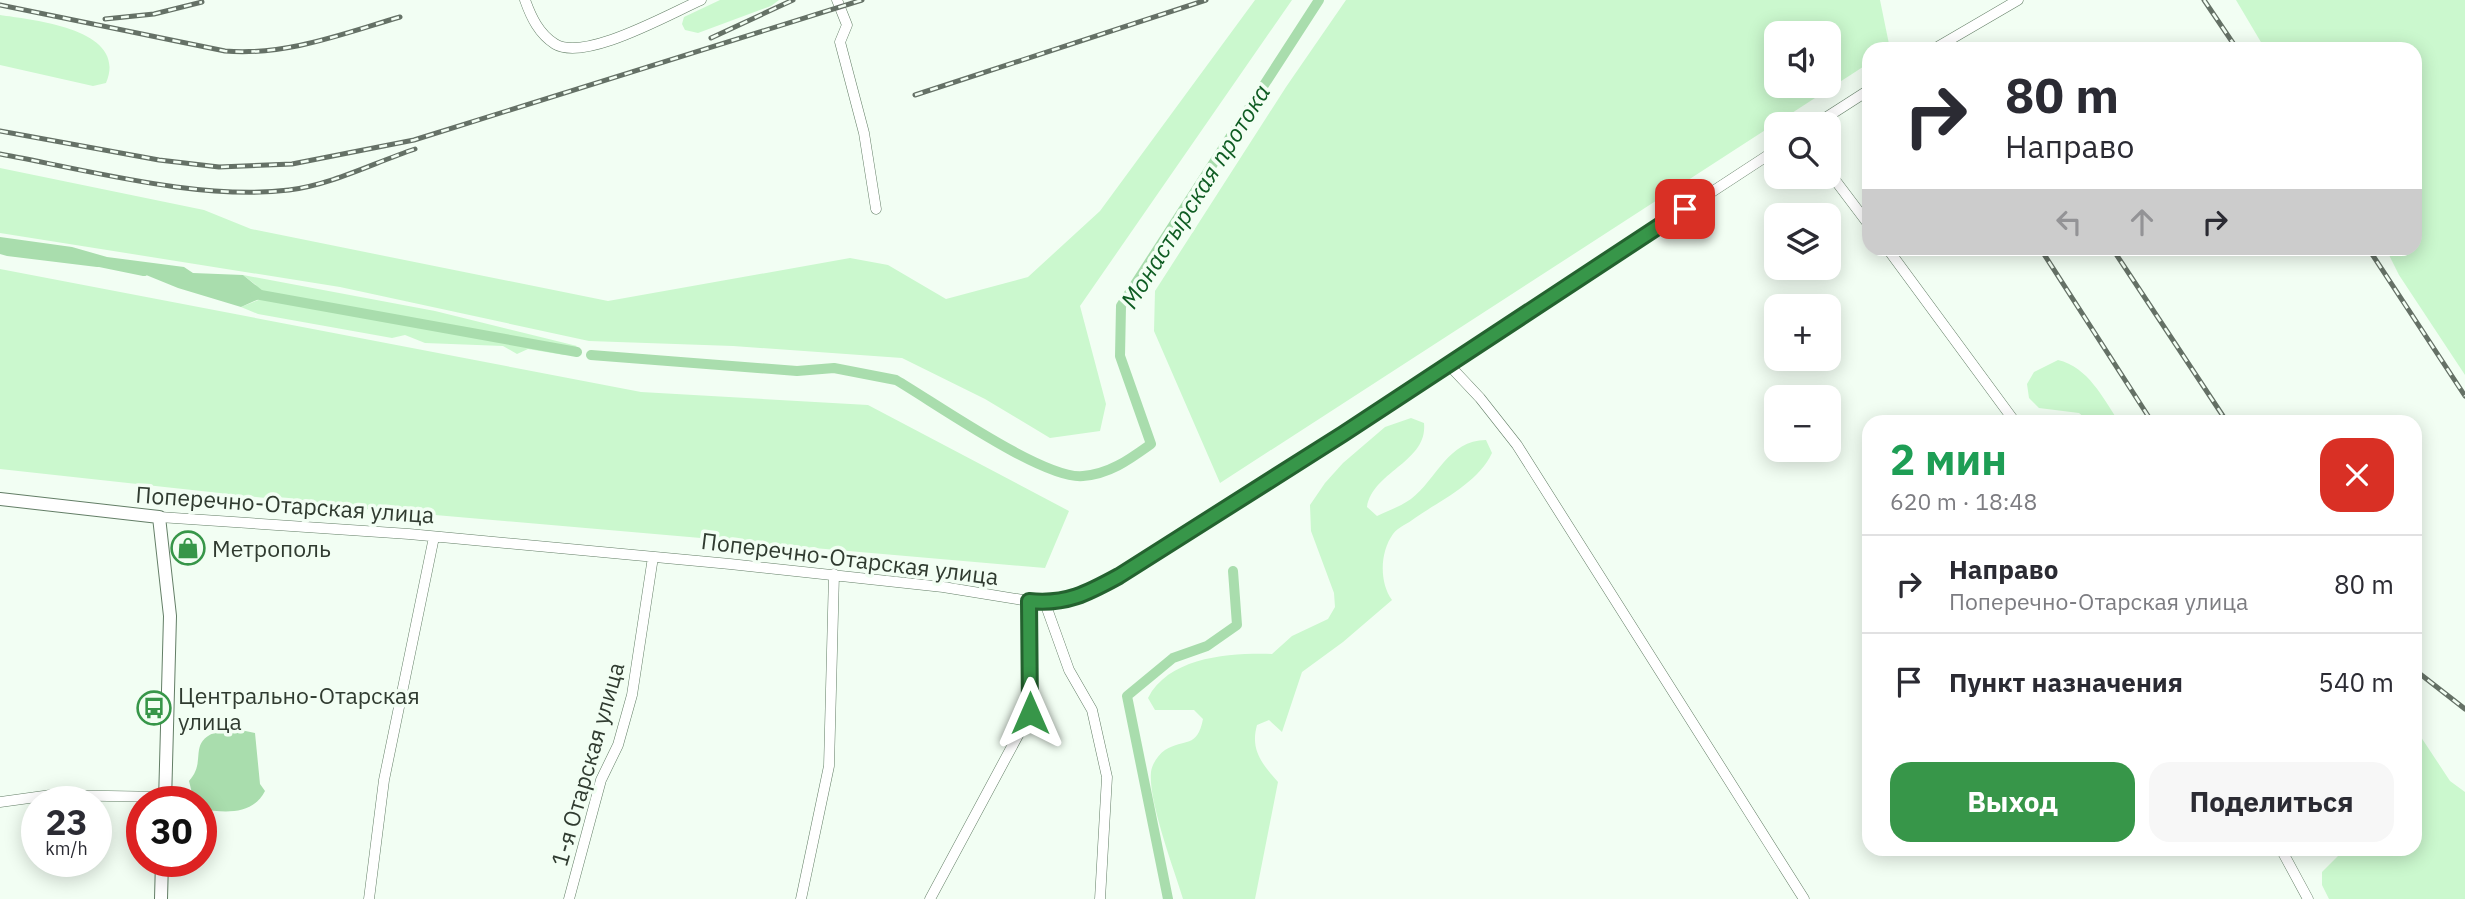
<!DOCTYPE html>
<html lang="ru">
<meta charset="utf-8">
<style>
:root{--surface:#fff;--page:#f7f7f7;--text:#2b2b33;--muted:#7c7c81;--line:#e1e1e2;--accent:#379649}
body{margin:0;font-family:"IBM Plex Sans",sans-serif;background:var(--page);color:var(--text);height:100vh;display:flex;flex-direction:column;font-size:26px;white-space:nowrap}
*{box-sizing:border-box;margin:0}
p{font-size:23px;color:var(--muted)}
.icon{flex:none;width:38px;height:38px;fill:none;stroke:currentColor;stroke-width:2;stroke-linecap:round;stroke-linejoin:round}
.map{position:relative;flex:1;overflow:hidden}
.drawer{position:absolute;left:1862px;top:415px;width:560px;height:441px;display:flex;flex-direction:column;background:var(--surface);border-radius:21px;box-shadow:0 4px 18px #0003}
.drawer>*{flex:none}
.top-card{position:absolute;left:1862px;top:42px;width:560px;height:214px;border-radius:21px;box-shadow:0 4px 18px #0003;background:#fff;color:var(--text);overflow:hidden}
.tools{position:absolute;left:1764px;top:21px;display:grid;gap:14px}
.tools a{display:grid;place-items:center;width:77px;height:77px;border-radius:14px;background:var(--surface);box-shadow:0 4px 18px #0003;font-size:35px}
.speed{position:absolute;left:21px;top:786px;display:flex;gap:14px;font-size:35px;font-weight:700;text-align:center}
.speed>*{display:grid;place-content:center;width:91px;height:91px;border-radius:50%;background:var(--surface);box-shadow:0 4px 18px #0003;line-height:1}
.speed small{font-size:18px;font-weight:400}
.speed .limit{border:10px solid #d22;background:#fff;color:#111}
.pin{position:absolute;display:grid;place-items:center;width:60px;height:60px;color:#fff;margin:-30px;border-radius:14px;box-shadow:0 4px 10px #0006}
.me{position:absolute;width:77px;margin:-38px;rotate:0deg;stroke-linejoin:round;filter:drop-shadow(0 0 5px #0008)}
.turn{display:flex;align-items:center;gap:24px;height:147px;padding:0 28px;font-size:32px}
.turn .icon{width:91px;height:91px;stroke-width:2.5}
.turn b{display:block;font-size:49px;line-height:60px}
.lanes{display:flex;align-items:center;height:66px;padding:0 28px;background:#0003;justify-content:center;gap:35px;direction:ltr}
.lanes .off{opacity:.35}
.round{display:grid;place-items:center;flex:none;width:74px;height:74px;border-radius:21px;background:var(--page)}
.head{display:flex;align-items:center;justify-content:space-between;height:119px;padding:0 28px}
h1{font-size:42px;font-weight:700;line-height:52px;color:#1e9e55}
.button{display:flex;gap:14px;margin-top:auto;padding:14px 28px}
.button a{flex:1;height:80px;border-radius:21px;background:var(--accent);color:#fff;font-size:28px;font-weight:700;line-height:80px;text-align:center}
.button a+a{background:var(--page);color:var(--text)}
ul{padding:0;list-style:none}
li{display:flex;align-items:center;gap:21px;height:98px;padding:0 28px;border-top:2px solid var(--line)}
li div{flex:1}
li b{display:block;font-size:26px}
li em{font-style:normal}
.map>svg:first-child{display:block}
</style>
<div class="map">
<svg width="2465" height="899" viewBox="0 0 2465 899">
<rect width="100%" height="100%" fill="#f2fef3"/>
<path fill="#cbf8ce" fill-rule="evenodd" d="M720,0H779L771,6L698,33L685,30L682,24L684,17Z
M1255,0H1292L1080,306L1106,404L1100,431L1050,438L985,399L902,358L733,346L589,341L340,287L0,233V168L204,210L251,229L608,301L850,258L888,265L946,299L1028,277L1100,211Z
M1346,0H1880L1890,49H1869V63L1220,483L1154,331L1155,291L1286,87ZM1776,33H1829V86H1776Z
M2236,0H2465V375L2399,275L2386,249L2415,248V49H2265Z
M0,15C34,20 129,29 106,83L93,86L0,65Z
M0,269L641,392L868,405L1069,511L1045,568L366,509L0,469Z
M243,275L435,311L577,346L564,355L528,349L517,354L503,346L425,343L405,335L392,338L258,314L241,307L261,299L256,285Z
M2058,360C2088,367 2103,398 2119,422H2090L2079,413L2039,408L2029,398L2027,384L2034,372Z
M1411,418L1424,423C1428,462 1373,471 1367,507L1377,516C1388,511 1401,506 1411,499C1437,479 1448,440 1486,440L1492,453C1478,483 1441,500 1415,518C1409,523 1398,527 1393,534C1380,552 1379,582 1392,600L1343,642L1302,672L1282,732L1269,720L1257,725C1250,750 1262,764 1278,782L1255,899H1183C1174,869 1148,801 1151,772C1152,764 1158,755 1165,750C1185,738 1197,749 1203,719L1194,710H1155L1148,698C1170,656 1231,653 1272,654L1292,636L1328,619L1335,607L1334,593L1311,531L1310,505L1325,483L1343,463L1385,427Z
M2415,728L2450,781L2465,792V899H2329L2322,885V872L2345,849H2415Z"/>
<path fill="#a9ddad" d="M0,237L72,247L107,257L184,267L193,273L243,275L268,295L241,307L178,288L124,266L97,267L7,256L0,254Z
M231,728L255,733L260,784L265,791C253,815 225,813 202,809L201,802L194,801L189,781C210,758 181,738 231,728Z"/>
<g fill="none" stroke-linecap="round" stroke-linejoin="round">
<path stroke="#a9ddad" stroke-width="10" d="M100,262L144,271
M255,294L577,352
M591,355L797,371L834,368L896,380C934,402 1044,480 1083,476C1110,474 1130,459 1151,444L1120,356L1121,306L1319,0
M1168,899L1127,696L1173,658L1207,646L1237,625L1233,571"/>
<defs>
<path id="minor" d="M525,0C531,17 539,34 555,44C585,62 669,14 701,0
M837,0L847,25L840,42L864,133L876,209
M1934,49L2018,0
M1816,124L1869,90
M1829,172L1869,225
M1887,248L2015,422
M1449,365L1480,398L1517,445L1804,899
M159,517L409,534L730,564L943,587L1029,601L1065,602L1084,595L1119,576L1218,515L1776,150
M1045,603L1069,670L1092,710L1107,777L1100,899
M0,802L51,795L166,797
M2281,849L2308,899
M369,899L384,780L434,537
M569,899L601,780L618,745L632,695L653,557
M801,899L829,766L834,574
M930,899L1030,713L1029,601"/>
<path id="tertiary" d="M0,499L159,517L170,616L165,802
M161,899L162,861"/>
</defs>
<use href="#minor" stroke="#637e66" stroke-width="11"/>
<use href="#tertiary" stroke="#637e66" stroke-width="14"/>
<use href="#minor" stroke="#fff" stroke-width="10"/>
<use href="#tertiary" stroke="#fff" stroke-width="12"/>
<defs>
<path id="rail" d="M2204,0L2237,49
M0,5L225,51C286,56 342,34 400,17
M105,19L154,14L202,2
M711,38L793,0
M915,95L1206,0
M0,131L159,160L219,167L292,164L414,140L862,0
M0,154C88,170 201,201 289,190C334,184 373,163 415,149
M2040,248L2152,422
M2112,248L2227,422
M2368,248L2465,396
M2415,670L2465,709"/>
</defs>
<use href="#rail" stroke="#657166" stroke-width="5"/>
<use href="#rail" stroke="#f2fef3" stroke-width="2.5" stroke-dasharray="8" stroke-linecap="butt"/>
</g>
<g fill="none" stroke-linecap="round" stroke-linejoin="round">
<defs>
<path id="route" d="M1030,713L1029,601C1066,605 1088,593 1119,576L1343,434L1685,209"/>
</defs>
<use href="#route" stroke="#24622f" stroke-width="18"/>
<use href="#route" stroke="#379649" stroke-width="12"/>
</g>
<defs>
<symbol id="shop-ring" viewBox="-11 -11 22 22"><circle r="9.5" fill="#f2fef3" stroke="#379649" stroke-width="1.5"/><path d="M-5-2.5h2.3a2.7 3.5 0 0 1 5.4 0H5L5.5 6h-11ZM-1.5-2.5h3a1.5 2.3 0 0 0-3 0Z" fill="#379649"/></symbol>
<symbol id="bus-ring" viewBox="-11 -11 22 22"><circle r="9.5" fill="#f2fef3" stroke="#379649" stroke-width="1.5"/><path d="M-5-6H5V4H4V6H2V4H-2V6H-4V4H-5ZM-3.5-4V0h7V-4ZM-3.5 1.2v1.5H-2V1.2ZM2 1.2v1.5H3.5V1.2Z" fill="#379649"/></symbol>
</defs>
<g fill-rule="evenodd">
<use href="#shop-ring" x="169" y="529" width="38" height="38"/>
<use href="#bus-ring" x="135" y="689" width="38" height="38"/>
</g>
<g text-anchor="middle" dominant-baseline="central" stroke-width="7" stroke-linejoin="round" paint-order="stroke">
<g font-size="23" fill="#303b30" stroke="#f2fef3">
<text transform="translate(285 504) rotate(4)">Поперечно-Отарская улица</text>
<text transform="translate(850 558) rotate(7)">Поперечно-Отарская улица</text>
<text transform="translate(587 764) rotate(-74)">1-я Отарская улица</text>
</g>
<g font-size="23" fill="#303b30" stroke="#f2fef3" text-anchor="start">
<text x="212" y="548">Метрополь</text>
<text x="178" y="695">Центрально-Отарская<tspan x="178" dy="26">улица</tspan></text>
</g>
<g font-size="24" font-style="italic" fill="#0e5c22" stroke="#f2fef3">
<text transform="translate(1195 196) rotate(-58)">Монастырская протока</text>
</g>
</g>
</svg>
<div class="tools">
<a><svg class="icon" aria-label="sound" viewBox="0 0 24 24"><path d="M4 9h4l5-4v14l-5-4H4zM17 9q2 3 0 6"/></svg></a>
<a><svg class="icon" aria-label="search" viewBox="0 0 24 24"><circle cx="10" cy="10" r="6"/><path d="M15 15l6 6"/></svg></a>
<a><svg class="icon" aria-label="layers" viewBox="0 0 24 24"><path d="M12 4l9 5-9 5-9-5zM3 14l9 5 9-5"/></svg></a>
<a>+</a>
<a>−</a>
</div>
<div class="speed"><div>23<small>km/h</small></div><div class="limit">30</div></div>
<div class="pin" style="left:1685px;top:209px;background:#d93025"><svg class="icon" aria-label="arrive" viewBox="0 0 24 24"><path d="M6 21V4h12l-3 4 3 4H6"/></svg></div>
<svg class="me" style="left:1030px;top:713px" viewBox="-20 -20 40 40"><path d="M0-17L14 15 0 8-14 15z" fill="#379649" stroke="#fff" stroke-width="4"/></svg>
<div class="top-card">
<div class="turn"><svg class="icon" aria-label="right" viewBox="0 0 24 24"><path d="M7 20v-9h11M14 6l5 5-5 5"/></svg><div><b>80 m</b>Направо</div></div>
<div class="lanes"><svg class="icon off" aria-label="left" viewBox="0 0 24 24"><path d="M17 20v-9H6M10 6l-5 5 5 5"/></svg><svg class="icon off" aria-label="ahead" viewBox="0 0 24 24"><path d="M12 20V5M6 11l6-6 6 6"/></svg><svg class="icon" aria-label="right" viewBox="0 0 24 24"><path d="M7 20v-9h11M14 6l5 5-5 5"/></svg></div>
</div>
<section class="drawer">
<div class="head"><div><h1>2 мин</h1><p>620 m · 18:48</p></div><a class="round" style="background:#d93025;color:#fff"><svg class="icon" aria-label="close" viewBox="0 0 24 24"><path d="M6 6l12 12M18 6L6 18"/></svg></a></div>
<ul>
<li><svg class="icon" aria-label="right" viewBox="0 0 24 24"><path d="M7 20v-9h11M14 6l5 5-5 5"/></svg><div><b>Направо</b><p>Поперечно-Отарская улица</p></div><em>80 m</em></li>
<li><svg class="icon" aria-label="arrive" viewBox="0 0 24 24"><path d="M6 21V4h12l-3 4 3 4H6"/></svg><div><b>Пункт назначения</b></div><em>540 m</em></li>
</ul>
<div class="button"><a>Выход</a><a>Поделиться</a></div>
</section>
</div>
